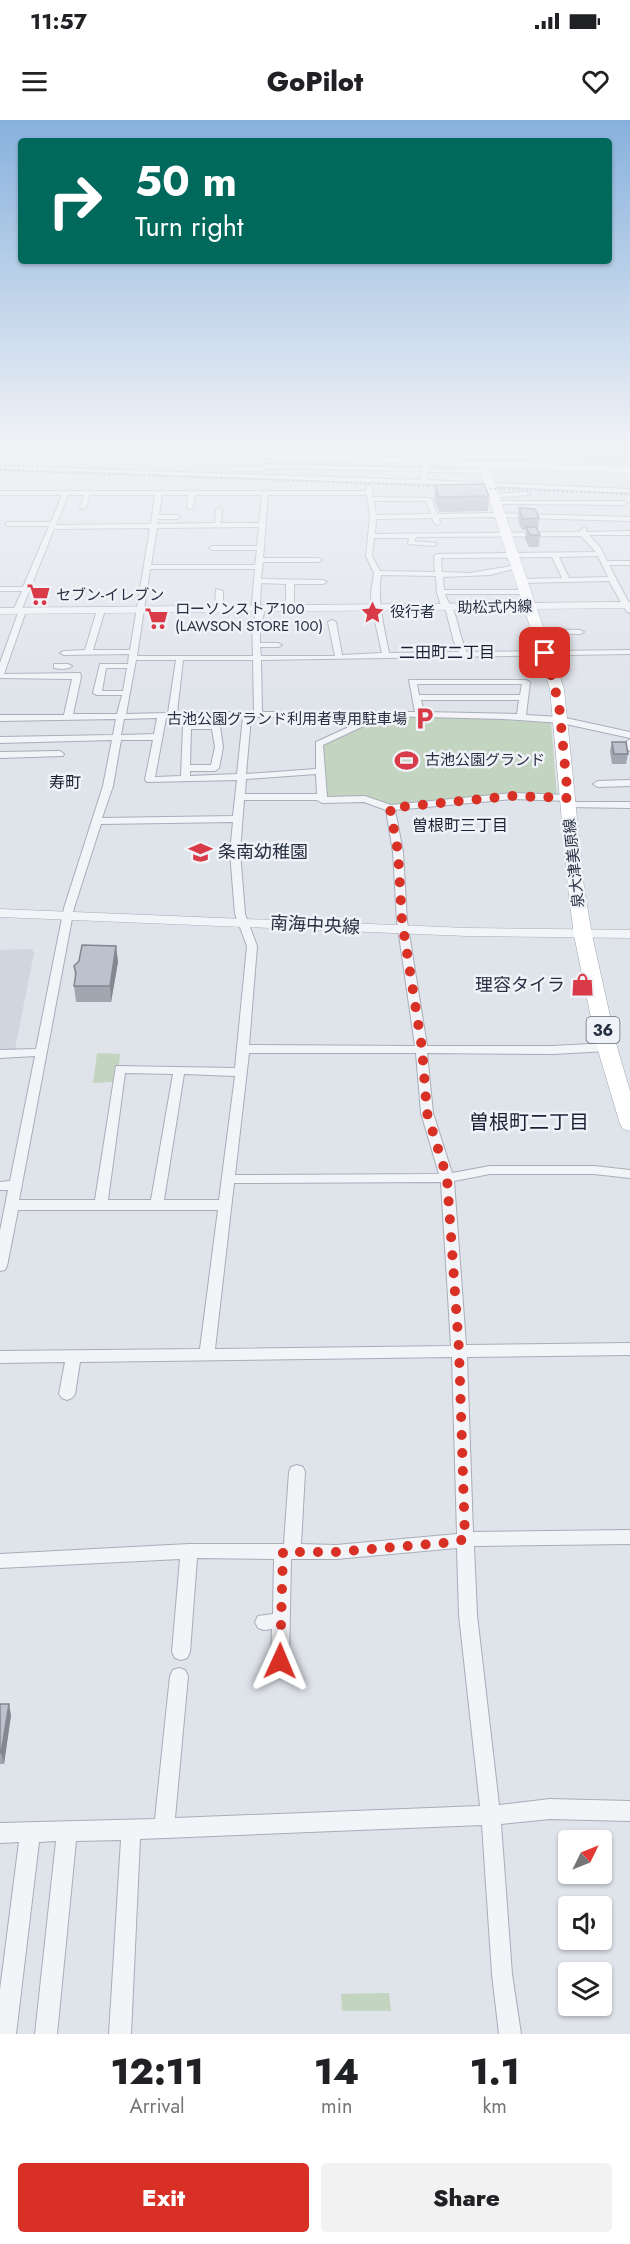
<!DOCTYPE html>
<meta charset="utf-8">
<style>
:root{--surface:#fff;--page:#f2f2f2;--text:#202124;--muted:#757577;--accent:#d93025}
body{margin:0;font-family:Jost,"Noto Sans JP",sans-serif;background:var(--page);color:var(--text);height:100vh;display:flex;flex-direction:column;font-size:22px;white-space:nowrap}
*{box-sizing:border-box;margin:0}
p{font-size:20px;color:var(--muted)}
.icon{flex:none;width:33px;height:33px;fill:none;stroke:currentColor;stroke-width:2;stroke-linecap:round;stroke-linejoin:round}
.map{position:relative;height:1914px;overflow:hidden}
.panel{display:flex;flex-direction:column;background:var(--surface);flex:1}
.panel>*{flex:none}
.hud{position:absolute;left:18px;top:18px;width:594px;height:126px;border-radius:6px;box-shadow:0 2px 4px #0004;background:#00695c;color:#fff;overflow:hidden}
.needle{width:39px;rotate:47deg}
.fabs{position:absolute;left:558px;top:1710px;display:grid;gap:12px}
.fabs a{display:grid;place-items:center;width:54px;height:54px;border-radius:6px;background:var(--surface);box-shadow:0 2px 4px #0004;font-size:30px}
.pin{position:absolute;display:grid;place-items:center;width:51px;height:51px;color:#fff;margin:-26px;border-radius:12px;box-shadow:0 3px 9px #0006}
.me{position:absolute;width:66px;margin:-33px;rotate:1deg;stroke-linejoin:round;filter:drop-shadow(0 0 4px #0008)}
.turn{display:flex;align-items:center;gap:21px;height:126px;padding:0 18px;font-size:27px}
.turn .icon{width:78px;height:78px;stroke-width:2.5}
.turn b{display:block;font-size:42px;line-height:51px}
.eta{display:flex;justify-content:space-evenly;align-items:center;height:102px;text-align:center}
.eta b{font-size:36px;font-weight:800;line-height:42px}
.primary-button{display:flex;gap:12px;margin-top:auto;padding:12px 18px}
.primary-button a{flex:1;height:69px;border-radius:6px;background:var(--accent);color:#fff;font-size:24px;font-weight:800;line-height:69px;text-align:center}
.primary-button a+a{background:var(--page);color:var(--text)}
.status{display:flex;justify-content:space-between;align-items:center;height:42px;padding:0 30px;background:var(--surface);direction:ltr}
.status svg{height:16px;fill:currentColor}
header{display:flex;justify-content:space-between;align-items:center;height:78px;padding:0 18px;background:var(--surface);font-size:27px;font-weight:800}
.map>svg:first-child{display:block}
</style>
<div class="status"><b>11:57</b><svg viewBox="0 0 49 12"><path d="M0 12V9h3v3zM5 12V6h3v6zM10 12V3h3v9zM15 12V0h3v12zM26 1h20v11H26zM47 4h2v5h-2z"/></svg></div>
<header><svg class="icon" aria-label="menu" viewBox="0 0 24 24"><path d="M4 6h16M4 12h16M4 18h16"/></svg>GoPilot<svg class="icon" aria-label="heart" viewBox="0 0 24 24"><path d="M12 20l-8-8c-3-5 5-10 8-4 3-6 11-1 8 4z"/></svg></header>
<div class="map">
<svg width="630" height="1914" viewBox="0 0 630 1914">
<rect width="100%" height="100%" fill="#dfe3ea"/>
<path fill="#d1d5df" d="M32,829L34,833L15,929L0,930V830Z"/>
<path fill="#c3d4c0" d="M384,597L489,599L551,603L557,676L395,685L326,677L324,625Z
M97,933L120,934L119,945L115,946L113,962L93,963Z
M389,1873L391,1891H342L341,1874Z"/>
<g fill="none" stroke-linecap="round" stroke-linejoin="round">
<path stroke="#97adcd" stroke-width="2" d="M176,329L179,322"/>
<defs>
<path id="minor" d="M206,322H221L230,324L227,326Z
M349,322H355V340L350,339Z
M429,322H435L437,336L630,333V337L425,341L428,343V348L485,349L488,351L485,353L428,352L427,360L630,369V373L487,366L0,350V346L421,360L422,351L266,348L264,351H232L229,349L232,347H262L264,344L422,348V344L418,342L422,337L431,336Z
M476,322H630V325L479,324Z
M369,365L372,367L373,377L431,378L437,394L492,393L630,397V401L492,397L439,398L440,403L437,405L435,404L432,398L376,399L375,414L579,412L584,407L587,409L586,412L630,411V415H589L600,427L607,441H630V445H609L630,485V493L626,491L609,461L519,463L518,461L522,459L562,458L552,437L441,438L442,452L470,453L517,445L520,447L490,455L443,457L444,470H525L529,472L525,474H445C447,481 452,486 454,492C459,505 460,519 467,532L630,530V534L261,540L262,592H415L409,560H526L530,562L526,595L561,597L630,612V618L561,603L503,599L385,596L323,625L327,677L365,676L391,685L513,673L568,675L573,678L568,681L513,679L395,690L403,732L407,801L427,926H553L607,923L613,927L607,931L553,934L427,933L433,993L452,1053L490,1046H594L630,1050V1058L594,1054H490L454,1061L466,1225L630,1223V1235L467,1237L473,1412L630,1410V1424L474,1426L477,1495L499,1685L550,1679L630,1681V1701L550,1699L501,1704L512,1854L521,1914H499L492,1854L482,1705L140,1719L131,1914H109L121,1720L76,1721L57,1914H35L56,1721L39,1722L16,1914H0V1870L19,1722L0,1723V1703L155,1699L170,1556L173,1550L179,1548L185,1550L188,1556L175,1698L480,1686L459,1495L457,1428L336,1439H291L289,1541L286,1547L280,1549L274,1547L271,1541L272,1509L264,1510L258,1508L255,1502L258,1496L273,1494L274,1439L197,1438L190,1532L187,1538L181,1540L175,1538L172,1532L180,1439L0,1448V1434L189,1424H284L289,1352L291,1347L297,1345L303,1347L305,1352L301,1424L336,1425L457,1414L452,1237L80,1242L75,1274L72,1278L67,1280L62,1278L59,1274L65,1242L0,1243V1231L200,1229L218,1090H18L7,1146L5,1150L0,1151V1111L8,1070H0V1062L10,1061L35,936L0,938V930L36,929L64,788L103,666L112,620L0,623V617L113,615L116,599L0,601V595H64L72,559L0,558V543L18,493L13,491L22,471H0V467H23L49,406H8L5,404L8,402H51L62,375H0V371H366V367ZM68,375H84L80,387L83,389L86,387L90,375H155L151,404L56,405ZM162,375H188L187,387L190,389L193,387L195,375H262L259,403H221L222,390L219,388L216,390L215,403L157,404L158,399H177L180,397L177,395H159ZM268,375H367L370,397L366,436L374,453L371,473L372,488L382,533L342,535L336,502L332,500L328,502L335,536H261L260,527H278L282,525L278,523H260V507L264,493L260,484L261,463L286,464V488L290,490L294,488V464H323L327,462L323,460L261,459L263,442H319L322,440L319,438H263ZM374,381H426L431,394L376,395ZM259,407L257,426H212L209,428L212,430H257L255,445H151L157,408ZM150,408L130,530H93L105,490L101,488L97,490L85,530L64,531L60,533L64,535L129,534L128,544H100L93,573L97,575H122L117,594H73L81,557L80,553L4,554L26,491L22,489L54,409ZM581,416L596,432L437,434L434,436L435,452L380,451L372,436L374,418H409L408,424L434,426L437,424L436,423L414,421L416,417ZM598,436L608,457L569,458L559,437ZM150,449H255L252,484L256,493L252,507L253,536H137ZM381,455L436,456L437,473L441,485L446,491L454,522L459,532L389,533C384,506 377,482 381,455ZM136,540H176L168,593L126,594ZM183,540H253L254,592L177,593ZM106,548H127L123,571H102ZM417,564H522L520,575H419ZM421,580H519L517,594L424,592ZM347,596H373L316,622V649L246,654L251,597ZM213,597L212,603H187L183,606L181,656L155,657L166,598ZM222,597H243L237,654L190,656V651H215L219,648L223,627L220,606ZM157,598L154,614L121,615L124,599ZM191,609H212L215,627L211,645H190ZM121,620H153L145,660L147,662L237,660L233,696L102,698L113,666ZM316,654L317,674H245L246,659ZM244,680H317L322,683L364,682L386,690L393,732L397,801L415,926L249,925L257,826L245,794L240,732ZM233,702L230,732L235,794L247,826L235,948L116,946L95,1080H19L74,788L101,704ZM249,933H416L421,993L439,1054L235,1055ZM125,953L173,954L151,1080H108ZM184,954L235,956L219,1080H164ZM441,1062L451,1226L215,1229L234,1063Z
M527,372L530,374L529,375L493,378L490,376L493,374Z
M496,381H624L627,383L624,385L494,384V382Z
M216,469L223,471V489L219,491L215,489Z
M534,509L580,510L584,512L580,514L537,513L533,511Z
M54,544H68L72,546C68,550 59,549 54,548Z
M630,619V631L626,628V622Z
M60,631L64,634L63,636L0,638V632Z
M630,660V666L598,667L593,664L598,661Z
M569,682H630V688L566,687V683Z"/>
<path id="tertiary" d="M630,482V488L0,494V488Z
M0,789L467,808L630,810V818L467,816L0,797Z"/>
<path id="primary" d="M483,341L488,344L564,569L584,768L592,815L617,927L630,971V1011L623,1009L620,1004L597,927L574,815L568,768L550,569L478,344Z"/>
</defs>
<use href="#minor" stroke="#a8adb8" stroke-width="2"/>
<use href="#tertiary" stroke="#a8adb8" stroke-width="1"/>
<use href="#primary" stroke="#9ea6b6" stroke-width="1"/>
<use href="#minor" fill="#f2f4f8" fill-rule="evenodd"/>
<use href="#tertiary" fill="#f2f4f8" fill-rule="evenodd"/>
<path fill="#fff" fill-rule="evenodd" d="M0,322L630,348V352L0,326Z"/>
<use href="#primary" fill="#fff" fill-rule="evenodd"/>
<path stroke="#778094" stroke-width="2" stroke-dasharray="1.5 3" stroke-linecap="butt" d="M0,349L630,374"/>
</g>
<path fill="#a2a6b0" d="M435,365L489,376L488,391L439,392L434,380Z
M519,388L539,398L538,410L540,415L539,427H529L525,419L526,410H522L518,400Z
M612,622L628,634L626,644H612L610,631Z
M116,826L118,842L111,882H76L74,866L75,858L74,846Z
M0,1584L11,1595L4,1644H0Z"/>
<path fill="#848790" d="M116,826L118,842L111,882L110,866Z
M9,1584L11,1595L4,1644L1,1633Z"/>
<path fill="#bcc1cd" stroke="#848790" stroke-width="1.5" d="M484,364L489,376L439,377L435,365Z
M519,388L535,389L539,398L523,399Z
M526,407H536L540,415H530Z
M612,622H626L628,634H614Z
M82,825L116,826L110,866H74L76,853L74,846L79,841Z
M0,1584H9L1,1633H0Z"/>
<linearGradient id="sky" x2="0" y2="1"><stop stop-color="#87b1dd"/><stop offset="0.55" stop-color="#f1f2f6"/><stop offset="1" stop-color="#f1f2f6" stop-opacity="0"/></linearGradient>
<rect width="630" height="590" fill="url(#sky)"/>
<g fill="none" stroke-linecap="round" stroke-linejoin="round">
<path stroke="#d93025" stroke-width="10" stroke-dasharray="0 18" d="M280,1541L283,1432H336L455,1422L465,1419L459,1230L447,1058L427,993L422,928L402,801L398,732L390,688L513,676L568,678L559,584L545,533"/>
</g>
<defs>
<symbol id="supermarket-bare" viewBox="-9 -9 18 18"><path d="M-6-5.5h2.5l.6 2H6L4.5 2H-2.5L-4.4-4H-6ZM-1.5 3.2a1.3 1.3 0 1 0 .1 0ZM3 3.2a1.3 1.3 0 1 0 .1 0Z" fill="#d93a47" stroke="#eff2f7" stroke-width="2.5" paint-order="stroke"/></symbol>
<symbol id="sight-bare" viewBox="-9 -9 18 18"><path d="M0-6L1.8-2.2L6-1.7L2.9 1.2L3.7 5.4L0 3.3L-3.7 5.4L-2.9 1.2L-6-1.7L-1.8-2.2Z" fill="#d93a47" stroke="#eff2f7" stroke-width="2.5" paint-order="stroke"/></symbol>
<symbol id="parking-bare" viewBox="-9 -9 18 18"><path d="M-3.5-5.5H1a3.5 3.5 0 0 1 0 7H-1V5.5H-3.5ZM-1-3.4V-.6H.8a1.4 1.4 0 0 0 0-2.8Z" fill="#d93a47" stroke="#eff2f7" stroke-width="2.5" paint-order="stroke"/></symbol>
<symbol id="stadium-bare" viewBox="-9 -9 18 18"><path d="M0-5a6.5 5 0 1 0 0 10a6.5 5 0 1 0 0-10ZM-3.5-1.8h7v3.6h-7Z" fill="#d93a47" stroke="#eff2f7" stroke-width="2.5" paint-order="stroke"/></symbol>
<symbol id="school-bare" viewBox="-9 -9 18 18"><path d="M0-5L7-2L0 1L-7-2ZM-4 1L0 2.5L4 1V4Q0 6-4 4Z" fill="#d93a47" stroke="#eff2f7" stroke-width="2.5" paint-order="stroke"/></symbol>
<symbol id="shop-bare" viewBox="-9 -9 18 18"><path d="M-5-2.5h2.3a2.7 3.5 0 0 1 5.4 0H5L5.5 6h-11ZM-1.5-2.5h3a1.5 2.3 0 0 0-3 0Z" fill="#d93a47" stroke="#eff2f7" stroke-width="2.5" paint-order="stroke"/></symbol>
</defs>
<g fill-rule="evenodd">
<use href="#supermarket-bare" x="22" y="458" width="33" height="33"/>
<use href="#sight-bare" x="356" y="476" width="33" height="33"/>
<use href="#supermarket-bare" x="140" y="482" width="33" height="33"/>
<use href="#parking-bare" x="408" y="582" width="33" height="33"/>
<use href="#stadium-bare" x="390" y="624" width="33" height="33"/>
<use href="#school-bare" x="184" y="716" width="33" height="33"/>
<use href="#shop-bare" x="566" y="848" width="33" height="33"/>
</g>
<g text-anchor="middle" dominant-baseline="central" stroke-width="5" stroke-linejoin="round" paint-order="stroke">
<g font-size="15" fill="#272f42" stroke="#eff2f7" text-anchor="start">
<text x="56" y="475">セブン-イレブン</text>
<text x="175" y="489">ローソンストア100<tspan x="175" dy="17">(LAWSON STORE 100)</tspan></text>
<text x="390" y="492">役行者</text>
<text x="407" y="599" text-anchor="end">古池公園グランド利用者専用駐車場</text>
<text x="425" y="640">古池公園グランド</text>
</g>
<g font-size="15" fill="#272f42" stroke="#eff2f7">
<text transform="translate(495 487) rotate(-1)">助松式内線</text>
<text transform="translate(574 743) rotate(-96)">泉大津美原線</text>
</g>
<g font-size="16" fill="#192033" stroke="#eff2f7">
<text x="447" y="532">二田町二丁目</text>
<text x="65" y="662">寿町</text>
<text x="460" y="705">曽根町三丁目</text>
</g>
<rect fill="#eff2f7" stroke="#636a78" stroke-width="1.5" x="586.5" y="897" width="33" height="26" rx="4.5"/>
<g font-size="16" font-weight="bold" fill="#272f42">
<text x="603" y="910">36</text>
</g>
<g font-size="18" fill="#272f42" stroke="#eff2f7" text-anchor="start">
<text x="218" y="732">条南幼稚園</text>
<text x="565" y="865" text-anchor="end">理容タイラ</text>
</g>
<g font-size="18" fill="#272f42" stroke="#eff2f7">
<text transform="translate(315 805) rotate(3)">南海中央線</text>
</g>
<g font-size="20" fill="#192033" stroke="#eff2f7">
<text x="529" y="1002">曽根町二丁目</text>
</g>
</g>
</svg>
<div class="fabs">
<a><svg class="needle" viewBox="-14 -14 28 28"><path d="M0-13l5 13h-10z" fill="#e53935"/><path d="M0 13l5-13h-10z" fill="#757577"/></svg></a>
<a><svg class="icon" aria-label="sound" viewBox="0 0 24 24"><path d="M4 9h4l5-4v14l-5-4H4zM17 9q2 3 0 6"/></svg></a>
<a><svg class="icon" aria-label="layers" viewBox="0 0 24 24"><path d="M12 4l9 5-9 5-9-5zM3 14l9 5 9-5"/></svg></a>
</div>
<div class="pin" style="left:545px;top:533px;background:#d93025"><svg class="icon" aria-label="arrive" viewBox="0 0 24 24"><path d="M6 21V4h12l-3 4 3 4H6"/></svg></div>
<svg class="me" style="left:280px;top:1541px" viewBox="-20 -20 40 40"><path d="M0-17L14 15 0 8-14 15z" fill="#d93025" stroke="#fff" stroke-width="4"/></svg>
<div class="hud">
<div class="turn"><svg class="icon" aria-label="right" viewBox="0 0 24 24"><path d="M7 20v-9h11M14 6l5 5-5 5"/></svg><div><b>50 m</b>Turn right</div></div>
</div>
</div>
<section class="panel">
<div class="eta">
<div><b>12:11</b><p>Arrival</p></div>
<div><b>14</b><p>min</p></div>
<div><b>1.1</b><p>km</p></div>
</div>
<div class="primary-button"><a>Exit</a><a>Share</a></div>
</section>
